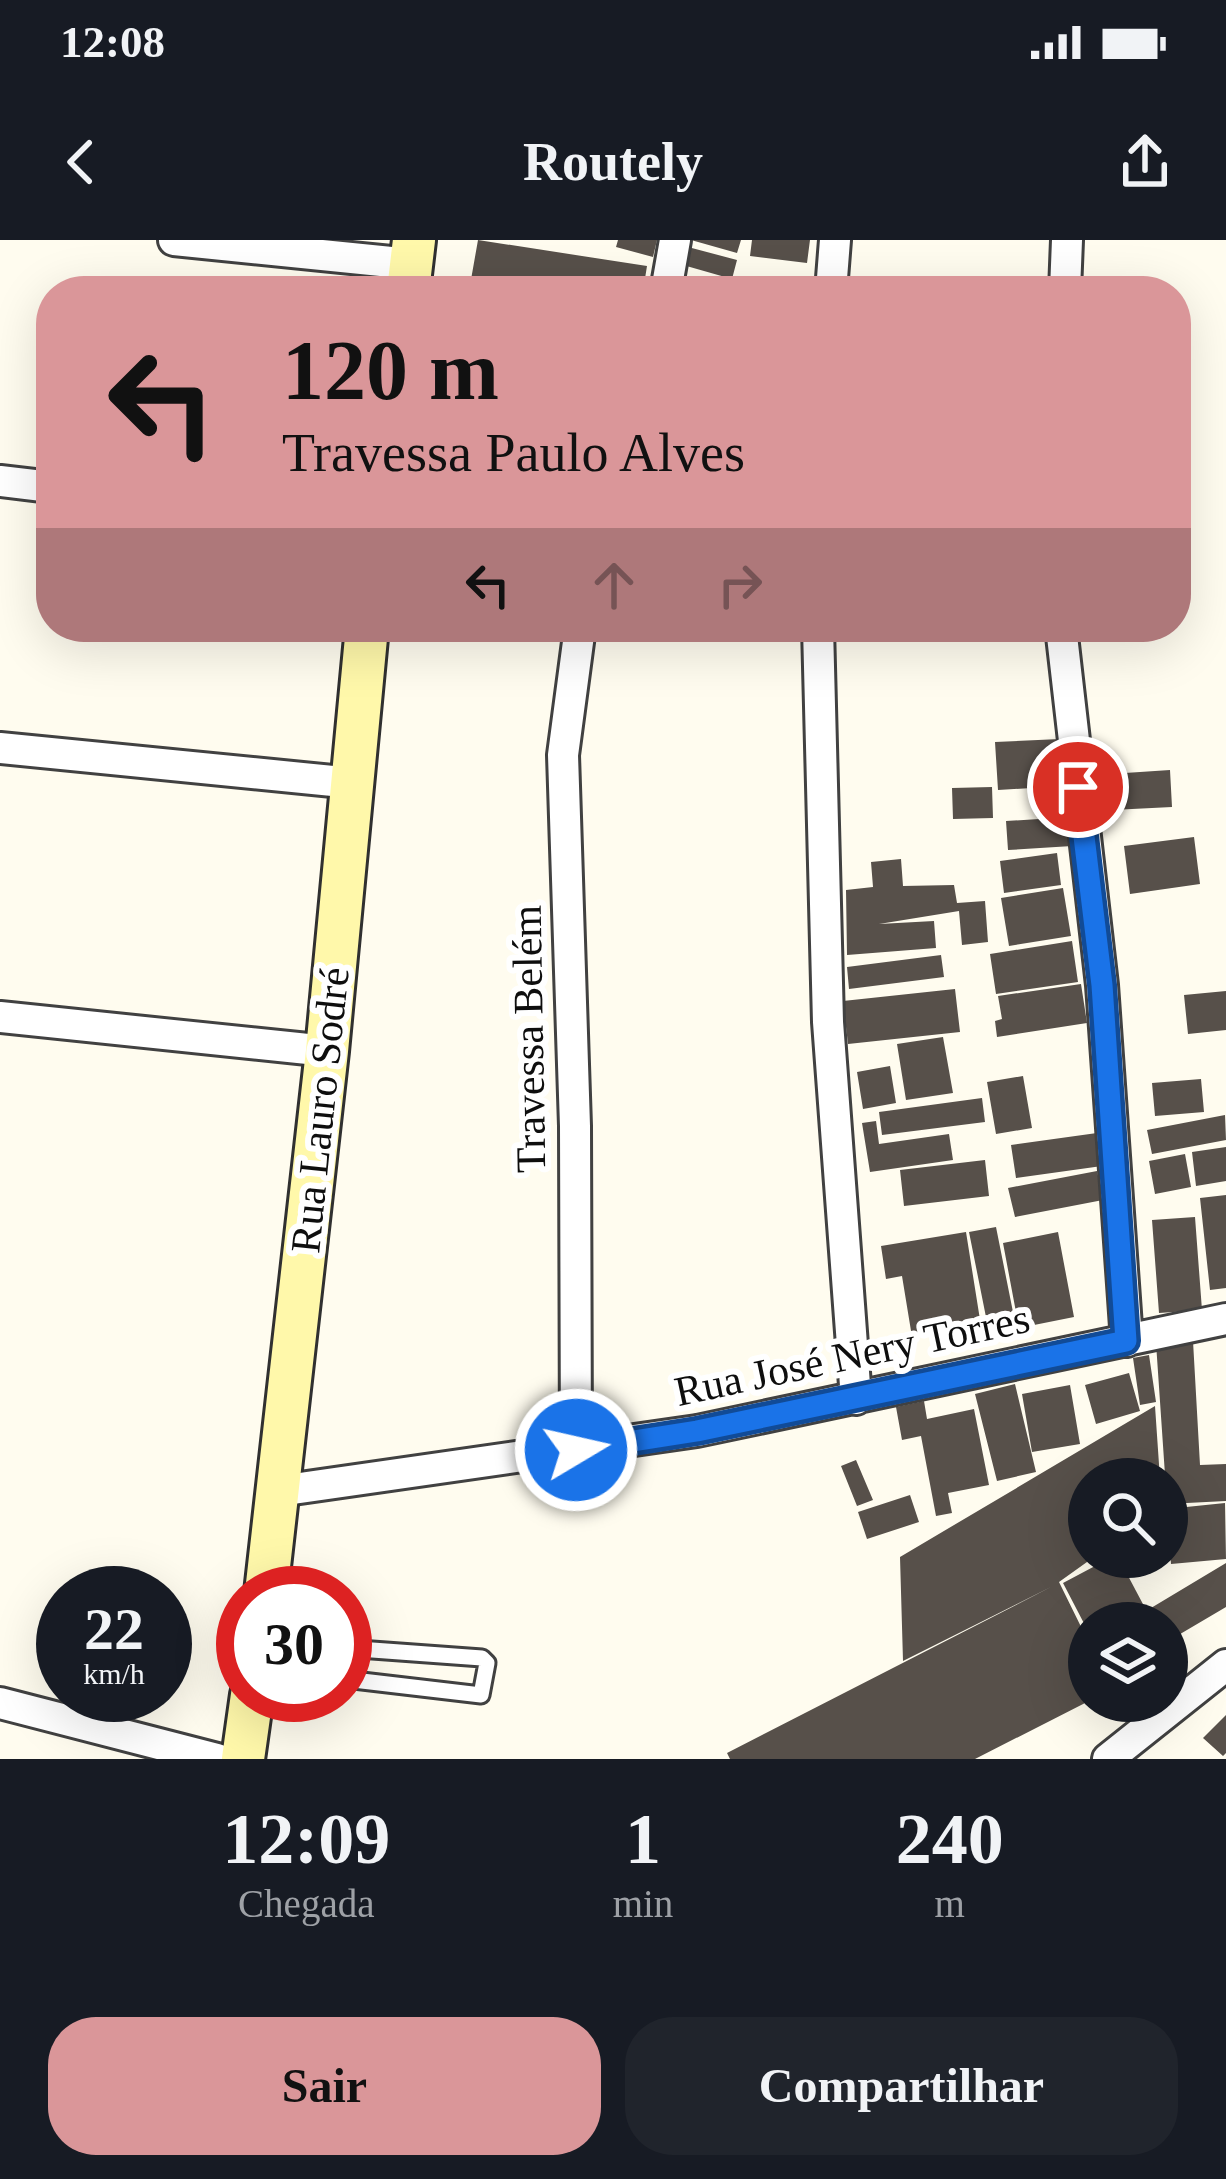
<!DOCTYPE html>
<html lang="pt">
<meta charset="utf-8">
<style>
:root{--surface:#171b24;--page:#20242c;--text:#f1f3f6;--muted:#9ea1a6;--accent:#da9699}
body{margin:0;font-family:Georgia,serif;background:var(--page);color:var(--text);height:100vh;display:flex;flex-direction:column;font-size:45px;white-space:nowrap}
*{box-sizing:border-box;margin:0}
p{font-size:39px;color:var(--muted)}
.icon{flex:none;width:66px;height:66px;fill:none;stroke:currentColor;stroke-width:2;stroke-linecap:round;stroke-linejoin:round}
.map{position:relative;height:1519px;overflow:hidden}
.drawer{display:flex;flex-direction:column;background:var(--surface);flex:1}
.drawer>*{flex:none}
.hud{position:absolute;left:36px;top:36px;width:1155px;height:366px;border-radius:48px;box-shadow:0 12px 48px #0002;background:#da9699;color:#111;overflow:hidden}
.tools{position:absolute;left:1068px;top:1218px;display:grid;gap:24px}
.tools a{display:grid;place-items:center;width:120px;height:120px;border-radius:50%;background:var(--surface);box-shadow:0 12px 48px #0002;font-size:60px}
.speed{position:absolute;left:36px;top:1326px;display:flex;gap:24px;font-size:60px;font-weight:700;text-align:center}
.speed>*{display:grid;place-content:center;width:156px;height:156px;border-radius:50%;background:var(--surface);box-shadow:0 12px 48px #0002;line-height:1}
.speed small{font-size:30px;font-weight:400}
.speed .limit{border:18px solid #d22;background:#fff;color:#111}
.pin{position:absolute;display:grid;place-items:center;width:102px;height:102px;color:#fff;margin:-51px;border:6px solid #fff;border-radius:50%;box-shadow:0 3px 12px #0007}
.me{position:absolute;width:132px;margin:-66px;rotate:81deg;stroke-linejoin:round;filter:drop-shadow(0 0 9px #0008)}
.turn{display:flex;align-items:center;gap:42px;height:252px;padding:0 48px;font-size:54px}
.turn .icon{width:156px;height:156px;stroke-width:2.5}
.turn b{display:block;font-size:84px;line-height:102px}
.lanes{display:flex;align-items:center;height:114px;padding:0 48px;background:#0003;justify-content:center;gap:60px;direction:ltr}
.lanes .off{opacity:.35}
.eta{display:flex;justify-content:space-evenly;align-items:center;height:204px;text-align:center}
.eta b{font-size:72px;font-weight:700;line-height:84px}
.button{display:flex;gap:24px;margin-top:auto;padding:24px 48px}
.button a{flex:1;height:138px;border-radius:48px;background:var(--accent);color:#111;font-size:48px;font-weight:700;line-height:138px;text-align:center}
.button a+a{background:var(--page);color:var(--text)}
.status{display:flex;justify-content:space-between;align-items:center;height:84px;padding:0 60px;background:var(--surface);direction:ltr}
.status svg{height:33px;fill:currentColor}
header{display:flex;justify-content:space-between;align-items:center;height:156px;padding:0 48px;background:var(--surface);font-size:54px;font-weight:700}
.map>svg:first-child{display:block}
</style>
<div class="status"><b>12:08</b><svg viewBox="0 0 49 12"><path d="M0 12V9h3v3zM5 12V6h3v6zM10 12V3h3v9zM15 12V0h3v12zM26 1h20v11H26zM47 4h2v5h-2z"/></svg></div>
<header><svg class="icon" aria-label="back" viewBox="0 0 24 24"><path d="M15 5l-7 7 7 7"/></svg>Routely<svg class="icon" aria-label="share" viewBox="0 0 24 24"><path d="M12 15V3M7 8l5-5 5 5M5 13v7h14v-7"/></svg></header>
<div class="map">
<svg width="1226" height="1519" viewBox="0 0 1226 1519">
<rect width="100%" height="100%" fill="#fffcef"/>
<path fill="#57504a" d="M478,0L647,26L643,51H469Z
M618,0H657L653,17L616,7Z
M691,0H741L737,13Z
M752,0H810L807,23L750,16Z
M688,7L737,20L732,39L683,25Z
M1060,499L1062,546L998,550L995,502Z
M1170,530L1172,567L1112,570L1110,534Z
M992,547L993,578L953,579L952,548Z
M1070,577L1072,606L1008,610L1006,581Z
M1194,597L1200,644L1130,654L1124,606Z
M1057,613L1061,645L1004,653L1000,621Z
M901,619L903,646L954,645L957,663L985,661L988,702L962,705L959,671L879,684L934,681L936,708L847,715L846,650L873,647L871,622Z
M1063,648L1071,696L1009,706L1001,658Z
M1072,701L1078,742L996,754L990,714Z
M941,715L944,737L849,749L847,727Z
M1081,744L1087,783L997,797L995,781L1002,779L998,756Z
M955,749L960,792L848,804L843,761Z
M1226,751V790L1188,794L1184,755Z
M943,797L953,853L906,860L897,804Z
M890,826L896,863L863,869L857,832Z
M1023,836L1032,888L996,894L987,842Z
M1201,839L1204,872L1155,876L1152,843Z
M982,858L985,882L882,895L879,872Z
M1225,875L1226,900L1152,914L1147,890Z
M876,881L879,904L949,894L953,920L870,932L862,883Z
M1097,893L1102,926L1016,938L1011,905Z
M1226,907V941L1196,946L1192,912Z
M1185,914L1191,947L1155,954L1149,921Z
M985,920L989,956L904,966L900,930Z
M1097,931L1103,960L1015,977L1008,948Z
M1226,955V1048L1210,1050L1200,958Z
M1195,977L1202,1070L1159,1073L1152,980Z
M996,987L1016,1087L989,1092L969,992Z
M966,992L981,1086L912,1097L902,1036L886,1039L881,1006Z
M1058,992L1074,1077L1019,1088L1003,1003Z
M1193,1101L1200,1225L1226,1224V1261L1167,1264L1156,1103Z
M1149,1115L1156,1162L1140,1165L1133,1118Z
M1129,1133L1140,1171L1096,1184L1085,1145Z
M1015,1144L1036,1232L997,1241L975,1154Z
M1070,1145L1080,1204L1032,1212L1022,1154Z
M924,1161L927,1179L974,1169L989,1245L948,1253L952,1273L936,1276L921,1196L902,1200L896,1167Z
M1155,1166L1160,1239H1089V1317H1094L1059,1342L1089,1403V1461L975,1519H730L727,1513L1051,1347L903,1421L900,1317Z
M856,1220L873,1260L857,1266L841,1226Z
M910,1255L919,1282L867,1299L858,1272Z
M1225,1263L1226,1319L1171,1324L1167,1269Z
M1112,1317H1118L1153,1383H1089V1393L1063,1343Z
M1226,1323V1367L1170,1400L1167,1383H1160L1151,1368Z
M1226,1475V1513L1223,1516L1203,1498Z"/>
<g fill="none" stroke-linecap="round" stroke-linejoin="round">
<defs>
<path id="service" d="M345,1408L482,1418L487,1423L481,1455L345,1439"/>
<path id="minor" d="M174,0L411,24
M666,51L675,0
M831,51L835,0
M1065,51L1067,0
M0,241L51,247
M818,387L828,782L856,1159
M1061,387L1102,745L1127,1101
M0,508L353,543
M0,777L327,811
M576,1210L575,886L563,515L580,387
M279,1251L697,1191L1226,1079
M0,1463L217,1519
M1108,1519L1226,1425"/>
<path id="secondary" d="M408,51L414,0
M266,1353L327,811L367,387
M243,1519L252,1455"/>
</defs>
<use href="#service" stroke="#414141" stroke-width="21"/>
<use href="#minor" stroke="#414141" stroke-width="36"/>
<use href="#secondary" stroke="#303030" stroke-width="48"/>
<use href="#service" stroke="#fff" stroke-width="15"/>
<use href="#minor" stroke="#fff" stroke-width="30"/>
<use href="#secondary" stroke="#fff8aa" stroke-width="42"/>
</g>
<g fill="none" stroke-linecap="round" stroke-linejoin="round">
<defs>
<path id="route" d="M576,1210L697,1191L1126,1101L1102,745L1078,547"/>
</defs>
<use href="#route" stroke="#114b97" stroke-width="30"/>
<use href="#route" stroke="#1a73e8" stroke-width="21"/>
</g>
<g text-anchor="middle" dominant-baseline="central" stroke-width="12" stroke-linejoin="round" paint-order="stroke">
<g font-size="42" fill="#0e0e0e" stroke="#fff">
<text transform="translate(529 799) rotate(-91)">Travessa Belém</text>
<text transform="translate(320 870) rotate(-84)">Rua Lauro Sodré</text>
<text transform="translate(852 1115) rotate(-12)">Rua José Nery Torres</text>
</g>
</g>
</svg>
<div class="tools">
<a><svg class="icon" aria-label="search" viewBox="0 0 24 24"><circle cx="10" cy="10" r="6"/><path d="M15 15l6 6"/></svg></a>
<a><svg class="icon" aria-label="layers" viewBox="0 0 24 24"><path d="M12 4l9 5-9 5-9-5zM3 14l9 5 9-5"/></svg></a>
</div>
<div class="speed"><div>22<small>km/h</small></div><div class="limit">30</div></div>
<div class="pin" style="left:1078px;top:547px;background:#d93025"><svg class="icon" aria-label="arrive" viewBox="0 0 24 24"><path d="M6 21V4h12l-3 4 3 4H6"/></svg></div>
<svg class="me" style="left:576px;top:1210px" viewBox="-20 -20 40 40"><circle r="17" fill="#1a73e8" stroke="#fff" stroke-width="3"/><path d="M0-11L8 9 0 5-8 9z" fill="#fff"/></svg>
<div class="hud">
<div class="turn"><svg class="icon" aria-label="left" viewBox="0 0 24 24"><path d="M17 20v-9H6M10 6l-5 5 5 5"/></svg><div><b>120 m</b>Travessa Paulo Alves</div></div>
<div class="lanes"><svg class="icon" aria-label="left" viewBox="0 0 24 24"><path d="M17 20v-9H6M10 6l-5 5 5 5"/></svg><svg class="icon off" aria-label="ahead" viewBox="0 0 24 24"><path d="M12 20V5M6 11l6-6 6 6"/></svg><svg class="icon off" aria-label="right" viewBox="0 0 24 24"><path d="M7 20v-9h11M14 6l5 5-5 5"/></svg></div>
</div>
</div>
<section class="drawer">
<div class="eta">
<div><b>12:09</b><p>Chegada</p></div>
<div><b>1</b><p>min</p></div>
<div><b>240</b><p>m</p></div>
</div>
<div class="button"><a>Sair</a><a>Compartilhar</a></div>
</section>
